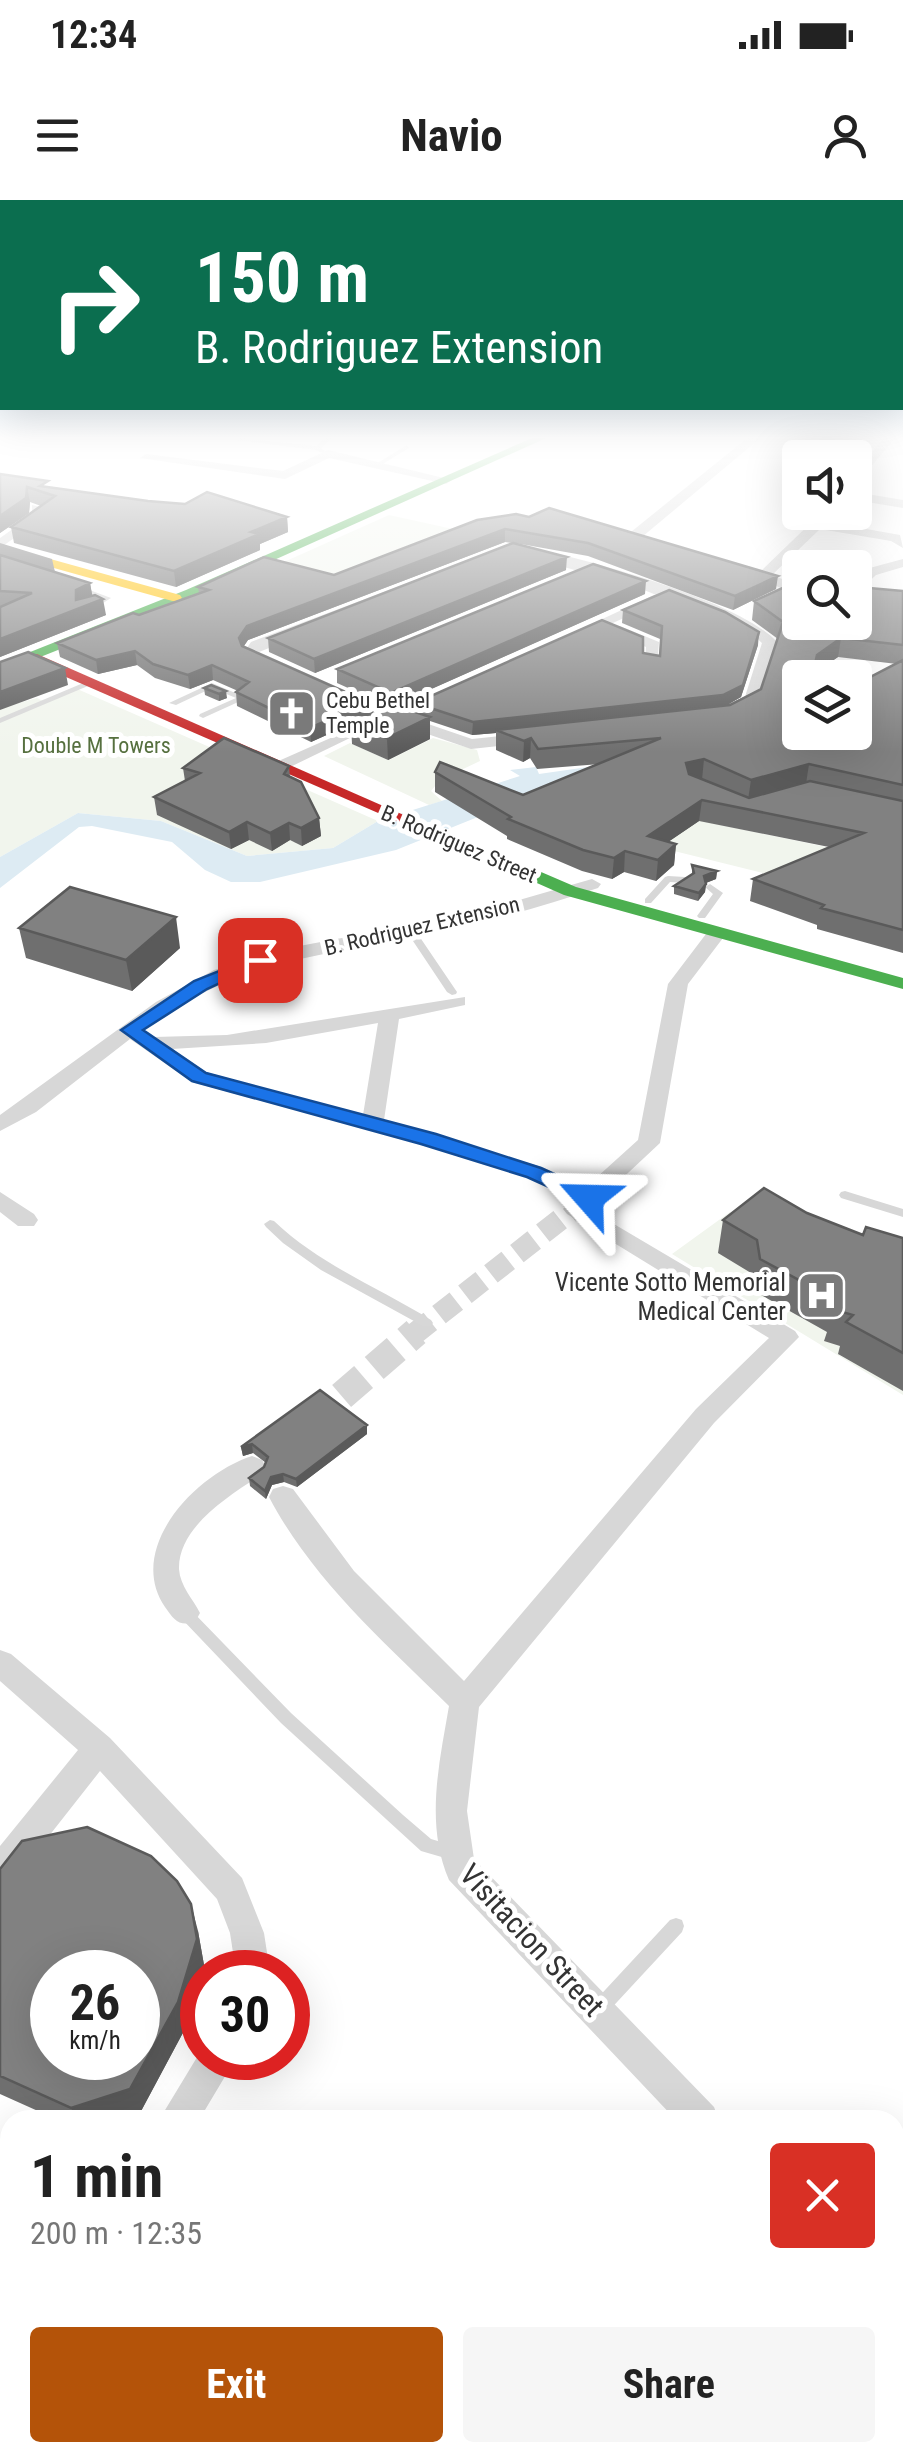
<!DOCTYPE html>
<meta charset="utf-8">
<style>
:root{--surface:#fff;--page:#f6f6f6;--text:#222;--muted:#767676;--accent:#b45309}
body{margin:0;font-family:"Roboto Condensed",sans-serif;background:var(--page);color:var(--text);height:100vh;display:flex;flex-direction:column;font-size:38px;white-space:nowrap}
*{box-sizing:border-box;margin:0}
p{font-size:32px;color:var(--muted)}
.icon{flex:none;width:55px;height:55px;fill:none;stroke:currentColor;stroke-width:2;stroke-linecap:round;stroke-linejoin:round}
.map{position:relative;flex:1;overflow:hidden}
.panel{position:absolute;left:0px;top:1910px;width:905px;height:352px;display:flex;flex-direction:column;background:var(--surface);border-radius:30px 30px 0 0;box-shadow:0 10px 40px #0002}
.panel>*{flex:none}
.hud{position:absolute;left:0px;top:0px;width:905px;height:210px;box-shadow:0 10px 40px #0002;background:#0b6e4f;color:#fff;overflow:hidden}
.buttons{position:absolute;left:782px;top:240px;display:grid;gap:20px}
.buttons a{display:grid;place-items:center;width:90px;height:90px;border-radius:10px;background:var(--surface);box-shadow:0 10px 40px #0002;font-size:50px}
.speed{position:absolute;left:30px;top:1750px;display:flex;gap:20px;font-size:50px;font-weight:700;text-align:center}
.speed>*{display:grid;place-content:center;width:130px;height:130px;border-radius:50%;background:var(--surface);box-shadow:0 10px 40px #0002;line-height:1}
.speed small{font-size:25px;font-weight:400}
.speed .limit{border:15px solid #d22;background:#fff;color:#111}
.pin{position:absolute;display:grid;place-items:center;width:85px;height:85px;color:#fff;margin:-42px;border-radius:20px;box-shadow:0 5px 15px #0006}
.me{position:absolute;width:110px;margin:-55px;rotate:295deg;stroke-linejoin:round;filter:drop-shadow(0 0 8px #0008)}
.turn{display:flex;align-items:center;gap:35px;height:210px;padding:0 30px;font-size:45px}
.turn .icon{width:130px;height:130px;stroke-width:2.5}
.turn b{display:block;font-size:70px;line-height:85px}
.round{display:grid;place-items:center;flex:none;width:105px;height:105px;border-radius:10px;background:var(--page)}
.head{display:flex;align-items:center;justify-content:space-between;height:170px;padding:0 30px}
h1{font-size:60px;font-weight:700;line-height:75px}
.primary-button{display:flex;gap:20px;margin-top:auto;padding:20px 30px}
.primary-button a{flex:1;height:115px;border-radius:10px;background:var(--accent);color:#fff;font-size:40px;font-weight:700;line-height:115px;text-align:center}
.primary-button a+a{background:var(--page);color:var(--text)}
.status{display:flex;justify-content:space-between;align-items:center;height:70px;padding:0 50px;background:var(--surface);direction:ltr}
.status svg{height:28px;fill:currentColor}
header{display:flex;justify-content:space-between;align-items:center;height:130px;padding:0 30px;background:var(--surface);font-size:45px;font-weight:700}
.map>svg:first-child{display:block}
</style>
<div class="status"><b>12:34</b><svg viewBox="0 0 49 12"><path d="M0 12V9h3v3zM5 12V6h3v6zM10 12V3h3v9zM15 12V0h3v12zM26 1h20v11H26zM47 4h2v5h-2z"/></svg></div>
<header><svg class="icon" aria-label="menu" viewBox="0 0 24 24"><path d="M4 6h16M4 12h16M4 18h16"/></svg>Navio<svg class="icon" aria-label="person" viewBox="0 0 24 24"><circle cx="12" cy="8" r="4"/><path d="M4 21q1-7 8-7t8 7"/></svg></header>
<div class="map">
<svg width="903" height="2262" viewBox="0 0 903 2262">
<rect width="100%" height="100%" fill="#fff"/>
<path fill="#f1f5ed" d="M389,315L480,335L331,388L266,370Z
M75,488L378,621L333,648L247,656L161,621L78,613L0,657V508L37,498L43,501Z
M433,538L477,550L480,561L440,580L431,591L442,601L429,605L324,556L350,543L388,560Z
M693,619L697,620L860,654L795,681L662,648Z
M730,1012L758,1021L845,1148L839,1155L903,1189V1195L672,1054Z"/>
<path fill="#ddebf3" d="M609,564L396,650L260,682H231L205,670L172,642L92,626L79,627L0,688V657L78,613L161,621L247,656L333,648L378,621L520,576L510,570L536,567L539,574Z"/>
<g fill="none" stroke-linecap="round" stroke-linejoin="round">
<path stroke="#d6d6d6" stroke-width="22" stroke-dasharray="22 11" stroke-linecap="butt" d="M413,1135L589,997"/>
<path stroke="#d6d6d6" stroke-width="29" stroke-dasharray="29 14" stroke-linecap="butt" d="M309,1224L416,1132"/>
<path fill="#d7d7d7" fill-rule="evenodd" d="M330,235L333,237L321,248L325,251L322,253L316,250L236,240L239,238L316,246L325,238L318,237V235Z
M407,245L409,248L381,265L376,264Z
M75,386H79L111,398L92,410H88V408L102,398L75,388Z
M88,481L95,483L0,523V518Z
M212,483L247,498L203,518L199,516L200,514L236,498L212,488L176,505L169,503Z
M668,676L685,677L690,680L685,683L670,682L651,703H645V699L665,677Z
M710,684L723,693L705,718H699L697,716L713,694L705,687Z
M412,729L415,730L457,792L456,794L452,795L447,792L407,732Z
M845,991L903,1009V1017L841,998L839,995L841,992Z
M270,1020L274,1021C320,1065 378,1087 431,1120L433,1123L431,1126H423L321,1070L283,1043L266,1027L264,1024Z
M185,1407L190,1409L291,1513L403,1615L431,1639L458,1647L460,1652L458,1657L452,1660L421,1651L281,1523L180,1417L178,1413L180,1409Z
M676,1718L682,1720L684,1726L682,1732L605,1815L599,1818L593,1815L590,1809L593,1803L670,1720Z"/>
<path fill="#d7d7d7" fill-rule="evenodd" d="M751,235H764L636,342H626V336Z
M886,235H898L855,285V273Z
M328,250L452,280L446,284L329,258L285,279L140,258L146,254L283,271Z
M855,292L903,300V308L855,300Z
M32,305L54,310L0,348V338L37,312L32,311Z
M822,312H836L827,322L900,335L903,348L891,341L820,329L772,375L800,386V395L744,374V368L761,371Z
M511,344C571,354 738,399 777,442L759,502L727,521L471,549L387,520L286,569H274V563L378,517L245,457L243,454L251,442ZM512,352L644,390L752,434L762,443L744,500L723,512L472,539L396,513L259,452Z
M903,359V367L876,375L855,395V382L866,369Z
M654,395L659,396V402L582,437L570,434Z
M610,426H620L659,442L657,466L645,463L646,447L610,432Z
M592,679L601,684L598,688C538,708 477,725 414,737C302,760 240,760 143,830L154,837L227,835L465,797V805L399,819L384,920L542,967L586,987L638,940L668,784L709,730H723L726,734L688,784L660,943L597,1002H581L526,977L420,944L192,882L130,839L36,912L0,931V915L156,802L214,770L289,748L474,713ZM378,823L363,915L206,872L172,849L266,843Z
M0,992L34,1014L38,1020L34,1026H18L0,1012Z
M575,1001L795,1131L799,1137L714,1223L479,1507L467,1611L474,1659L714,1907L719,1920H676L449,1680C425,1624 439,1564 449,1506C384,1442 312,1379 269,1297L273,1289L283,1286L293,1289L354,1371L464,1481L696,1209L769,1138L567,1014L563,1009L567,1004Z
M252,1256L262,1260L266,1267L262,1274C231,1295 178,1326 179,1369C180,1386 193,1399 200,1413L195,1422C179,1427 174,1420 165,1407C125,1348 196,1274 252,1256Z
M0,1450L11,1454L110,1538L242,1678L264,1733L270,1772H236L230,1733L217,1699L100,1571L12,1683L0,1688V1646L78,1550L0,1481Z
M202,1849V1858H236L199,1920H159Z
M895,2110L903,2113V2159L895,2156Z
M10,2111V2159L0,2163V2115Z
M246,2252H291L287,2262H242Z
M532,2252H574L572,2262H530Z
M742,2252H788L792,2262H746Z"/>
<path fill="#4caf50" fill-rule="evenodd" d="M539,235H553L194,396L0,473V464L186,390Z
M408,620H420L576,687L903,778V789L564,695L408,626Z"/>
<path fill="#ffc107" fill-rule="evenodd" d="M0,345L180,395L182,398L176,402L0,353Z"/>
<path fill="#c62828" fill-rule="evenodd" d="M27,454H37L422,623L408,626L27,460Z"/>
</g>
<path fill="#6f6f6f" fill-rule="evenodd" d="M0,274L49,288L148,301L287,317L288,332L260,344V350L176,387L14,343L11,327L41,306L30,302L29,313L0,333Z
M516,314L776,389L733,410L588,356L515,343L566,370L315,473L269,452L268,438L512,343L505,342L248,440L243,447L369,514L388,506L337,483V469L645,394L395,505L415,512V503L643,453L660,456V439L622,423L623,410L758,445L741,497L727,505L761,489L778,439L752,420L754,401L858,387L903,391V753L817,729V725L750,701L753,679L829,647L699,621L668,642L676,644L674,665L656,681L624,672L612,679L582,671L507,639V636L435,592V572L523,595L600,564L537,569L530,558L523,562L496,550V533L472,535L430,521V539L388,560L352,544L351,524L311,542L237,506L236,492L238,491L213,480L190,489L155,478L137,465L98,474L60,457L57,443L199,393L198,387L334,375ZM838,457L897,464L800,532V478H813V474Z
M0,343L52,359L55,372L90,383L92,396L106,415L0,457Z
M204,488L227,498L219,501L205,495Z
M289,566L290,577L319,618L321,636L302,646L290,640L272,651L249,640L231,649L157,615L154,597L185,581L183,568Z
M692,665L717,671L716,679L706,683L705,692L698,701L674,694V686L692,675Z
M19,728L180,748L132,791L26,758Z
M807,1013L863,1035L903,1038V1191L838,1154L840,1146L824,1141L827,1132L754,1091L751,1073L718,1053L723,1020Z
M320,1190L367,1234L297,1287L284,1282L272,1285L266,1299L250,1286L249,1278L264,1267L266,1263L253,1253L243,1256L241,1247Z
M0,1669L198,1731L204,1765L186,1827L140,1913L117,1920H58L0,1894Z"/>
<path fill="#5a5a5a" d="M27,287L30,302L29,313L0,333V316Z
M287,317L288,332L260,344V350L176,387L174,371L251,332Z
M505,329V342L248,440L240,452L239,438L247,426Z
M567,357L566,370L315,473L314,459Z
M778,376L776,389L733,410L735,396Z
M646,381L645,394L391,507V493Z
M90,383L93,399H103L106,415L0,457V439L76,400V390Z
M759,432L758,445L741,497L722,508L496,530V533L472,535L473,522Z
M841,438L838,457L813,474L812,478L817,455Z
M135,451L137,465L98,474L96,460Z
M212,465L213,480L190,489L188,475Z
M65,468L68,485L0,510V492Z
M226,491L227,498L219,501V494Z
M368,502L369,516L351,522V524L311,542L310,528Z
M430,517V539L388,560L387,538Z
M531,538L530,558L523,562L524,541Z
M704,559L702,580L684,583L686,563Z
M809,564L806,584L748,600L751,580Z
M702,600L699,621L646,657L648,636Z
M319,618L321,636L302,646L301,628Z
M247,622L249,640L231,649L229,632Z
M289,623L290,640L272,651L270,633Z
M676,644L674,665L656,681L658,660Z
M625,651L624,672L612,679L614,658Z
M717,671L716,679L703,684L704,676Z
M706,684L705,692L698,701L699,693Z
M176,717L180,748L132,791L126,760Z
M367,1225V1234L297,1287L296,1279Z
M252,1244L253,1253L243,1256L241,1247Z
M283,1274L284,1282L272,1285L266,1299L265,1291L271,1277Z
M191,1704L198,1731L204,1765L186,1827L140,1913L117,1920H77L71,1908Z"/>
<path fill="#818181" stroke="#5a5a5a" stroke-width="2.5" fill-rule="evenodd" d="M0,274L48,281L40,286L148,301L185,304L207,292L287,317L251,332L259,334L174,371L11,327L55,296L27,287L26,298L0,316Z
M549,308L778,376L735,396L588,343L505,329L247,426L239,438L242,446L368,502L310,528L236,492L249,482L212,465L188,475L153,464L135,451L96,460L57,443L133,413L139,415L209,390L198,387L264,357L334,375L477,320L516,314L529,317Z
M513,343L567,357L314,459L268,438Z
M0,355L90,383L76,390V400L95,395L103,399L0,439V407L32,393L0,391Z
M593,364L646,381L391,493L337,469Z
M800,380V422H855V383L858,387L903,391V445L841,438L817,455L812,478H800V532H855V485L903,460V585L809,564L751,580L704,559L686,563L689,574L749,598L810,581L903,601V730L821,708L824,705L753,679L864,633L702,600L648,636L676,644L658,660L625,651L614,658L583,650L508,619L511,617L435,572L440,562L523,595L661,538L538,549L531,538L524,541L496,530L730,505L761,489L783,422L754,401Z
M669,390L725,412L759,432L743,485L723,495L473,522L415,503L602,420L643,437V453L660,456L662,426L623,410Z
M28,452L65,468L0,492V462Z
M211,485L226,491L219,494L204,488Z
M392,504L430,517L387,538L351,522Z
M224,538L289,566L284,574L301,582L319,618L301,628L289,623L270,633L247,622L229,632L154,597L200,573L183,568Z
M692,665L717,671L704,676L706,684L699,693L674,686L694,673Z
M70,687L176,717L126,760L19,728Z
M764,988L807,1013L863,1035L866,1027L903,1038V1153L846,1122L853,1115L832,1109L836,1100L760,1059L757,1040L723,1020Z
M320,1190L367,1225L296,1279L283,1274L271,1277L265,1291L249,1278L264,1267L268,1257L252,1244L241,1247Z
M87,1627L151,1656L177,1681L191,1704L197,1739L178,1802L130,1889L71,1908L0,1876V1669L22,1641ZM52,1772H138V1858H52Z"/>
<linearGradient id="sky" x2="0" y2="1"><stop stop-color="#a3caec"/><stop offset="0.43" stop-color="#fff"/><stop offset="1" stop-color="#fff" stop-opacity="0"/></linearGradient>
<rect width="903" height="552" fill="url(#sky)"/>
<path fill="#1a73e8" stroke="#114b97" stroke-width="2.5" d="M254,757L269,760L207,789L143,830L206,873L436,934L541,968L596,993V1002H582L527,977L421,944L192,881L121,830L194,781Z"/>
<defs>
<symbol id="church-square" viewBox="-11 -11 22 22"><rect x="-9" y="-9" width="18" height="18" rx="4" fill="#7a7a7a" stroke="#fff"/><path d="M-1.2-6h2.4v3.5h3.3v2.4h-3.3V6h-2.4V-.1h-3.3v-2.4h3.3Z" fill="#fff"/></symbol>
<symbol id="hospital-square" viewBox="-11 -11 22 22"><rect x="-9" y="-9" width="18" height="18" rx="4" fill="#7a7a7a" stroke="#fff"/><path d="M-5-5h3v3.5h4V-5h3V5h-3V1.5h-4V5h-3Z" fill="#fff"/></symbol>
</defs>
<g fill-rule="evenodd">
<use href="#church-square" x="264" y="486" width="55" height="55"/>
<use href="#hospital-square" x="794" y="1068" width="55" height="55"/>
</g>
<g text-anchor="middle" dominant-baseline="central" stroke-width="10" stroke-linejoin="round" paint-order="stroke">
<g font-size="22" fill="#333" stroke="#fff" text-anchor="start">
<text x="326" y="500">Cebu Bethel<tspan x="326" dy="25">Temple</tspan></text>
</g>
<g font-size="22" fill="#56703f" stroke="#fff">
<text x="96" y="545">Double M Towers</text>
</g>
<g font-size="22" fill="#333" stroke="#fff">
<text transform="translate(459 644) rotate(23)">B. Rodriguez Street</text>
<text transform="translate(422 726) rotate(-13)">B. Rodriguez Extension</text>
</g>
<g font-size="25" fill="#333" stroke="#fff" text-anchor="end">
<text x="786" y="1082">Vicente Sotto Memorial<tspan x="786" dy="29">Medical Center</tspan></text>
</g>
<g font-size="30" fill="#333" stroke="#fff">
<text transform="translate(532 1740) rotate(47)">Visitacion Street</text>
</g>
</g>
</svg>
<div class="buttons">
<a><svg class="icon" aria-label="sound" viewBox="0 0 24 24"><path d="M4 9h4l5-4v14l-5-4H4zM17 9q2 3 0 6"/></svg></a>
<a><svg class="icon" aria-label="search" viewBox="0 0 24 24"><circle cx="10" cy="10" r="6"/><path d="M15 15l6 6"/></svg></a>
<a><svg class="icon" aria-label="layers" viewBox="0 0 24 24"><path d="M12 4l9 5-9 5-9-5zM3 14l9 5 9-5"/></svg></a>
</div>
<div class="speed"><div>26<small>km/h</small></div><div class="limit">30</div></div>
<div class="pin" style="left:260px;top:760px;background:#d93025"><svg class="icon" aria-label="arrive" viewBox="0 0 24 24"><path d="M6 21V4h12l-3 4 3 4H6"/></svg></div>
<svg class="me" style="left:589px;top:998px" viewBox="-20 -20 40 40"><path d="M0-17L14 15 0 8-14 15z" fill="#1a73e8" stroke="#fff" stroke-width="4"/></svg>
<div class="hud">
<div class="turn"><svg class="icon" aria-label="right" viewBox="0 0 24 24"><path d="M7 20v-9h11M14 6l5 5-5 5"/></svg><div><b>150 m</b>B. Rodriguez Extension</div></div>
</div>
<section class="panel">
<div class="head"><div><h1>1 min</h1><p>200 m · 12:35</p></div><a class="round" style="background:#d93025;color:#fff"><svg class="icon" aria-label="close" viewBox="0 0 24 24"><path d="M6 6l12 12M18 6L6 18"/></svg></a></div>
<div class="primary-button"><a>Exit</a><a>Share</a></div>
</section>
</div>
